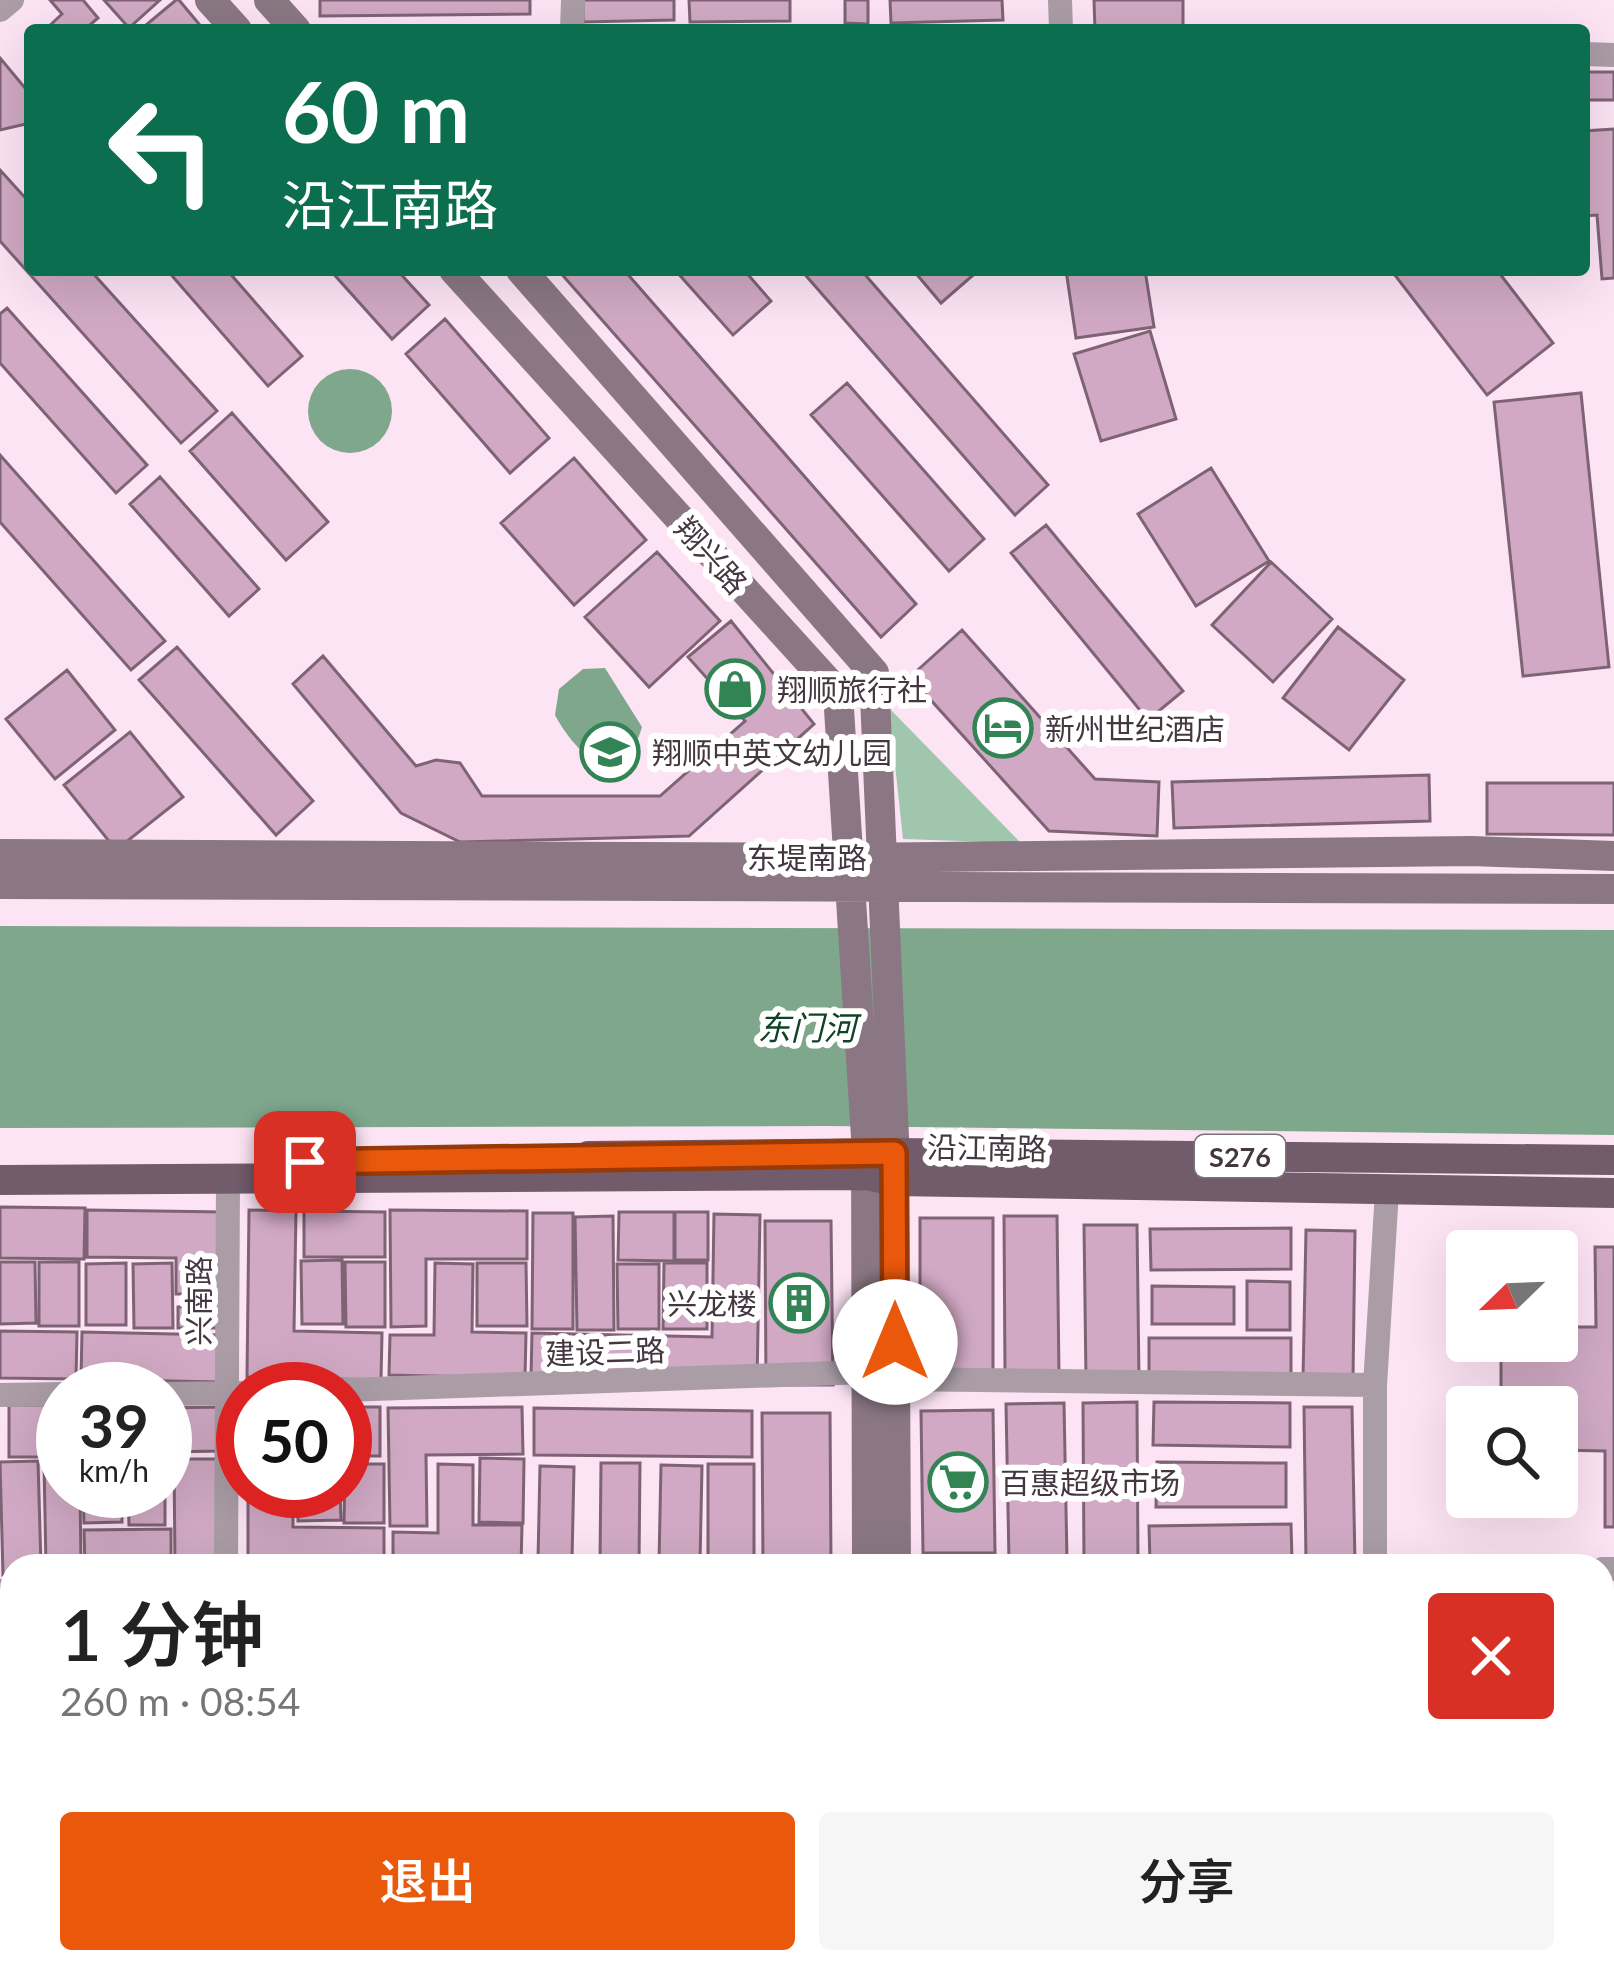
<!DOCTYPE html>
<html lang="zh">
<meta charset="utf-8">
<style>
:root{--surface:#fff;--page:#f6f6f6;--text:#222;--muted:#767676;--accent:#ea580c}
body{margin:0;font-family:Lato,"Noto Sans SC",sans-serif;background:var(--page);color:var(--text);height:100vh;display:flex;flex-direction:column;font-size:45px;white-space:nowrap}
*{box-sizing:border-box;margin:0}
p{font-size:39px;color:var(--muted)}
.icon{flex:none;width:66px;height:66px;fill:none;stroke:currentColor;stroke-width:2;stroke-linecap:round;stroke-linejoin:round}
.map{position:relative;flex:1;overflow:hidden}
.drawer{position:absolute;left:0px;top:1554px;width:1614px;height:420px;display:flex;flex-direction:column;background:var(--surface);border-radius:36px 36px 0 0;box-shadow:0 12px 48px #0002}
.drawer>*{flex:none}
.guide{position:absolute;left:24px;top:24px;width:1566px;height:252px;border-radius:12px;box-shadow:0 12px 48px #0002;background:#0b6e4f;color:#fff;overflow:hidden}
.needle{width:78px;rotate:247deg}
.controls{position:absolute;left:1446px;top:1230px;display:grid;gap:24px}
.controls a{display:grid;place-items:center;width:132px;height:132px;border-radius:12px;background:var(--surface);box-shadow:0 12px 48px #0002;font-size:60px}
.speed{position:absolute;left:36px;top:1362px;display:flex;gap:24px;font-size:60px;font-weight:700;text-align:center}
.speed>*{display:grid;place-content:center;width:156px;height:156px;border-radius:50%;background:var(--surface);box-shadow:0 12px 48px #0002;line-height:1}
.speed small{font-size:30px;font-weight:400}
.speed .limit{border:18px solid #d22;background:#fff;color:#111}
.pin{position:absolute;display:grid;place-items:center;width:102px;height:102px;color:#fff;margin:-51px;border-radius:24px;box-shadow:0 6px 18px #0006}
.me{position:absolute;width:132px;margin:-66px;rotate:0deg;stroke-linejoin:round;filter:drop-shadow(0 0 9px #0008)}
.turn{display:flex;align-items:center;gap:42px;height:252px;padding:0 60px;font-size:54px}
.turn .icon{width:156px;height:156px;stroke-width:2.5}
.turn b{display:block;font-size:84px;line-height:102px}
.round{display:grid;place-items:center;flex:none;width:126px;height:126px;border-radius:12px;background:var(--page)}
.overview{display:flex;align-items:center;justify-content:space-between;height:204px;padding:0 60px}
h1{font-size:72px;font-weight:600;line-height:90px}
.action{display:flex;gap:24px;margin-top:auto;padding:24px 60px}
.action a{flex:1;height:138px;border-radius:12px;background:var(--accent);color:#fff;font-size:48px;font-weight:600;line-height:138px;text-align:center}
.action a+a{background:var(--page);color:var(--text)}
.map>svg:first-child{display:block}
</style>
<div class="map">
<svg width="1614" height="1974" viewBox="0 0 1614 1974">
<rect width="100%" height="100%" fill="#fde4f5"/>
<path fill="#a0c7ad" d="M889,708L1021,843L903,839Z
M0,1635H12V1962H485L486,1974H0Z
M563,1962H717V1974H563Z"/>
<path fill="#7ea78c" d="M308 411a42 42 0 1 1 84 0a42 42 0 1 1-84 0Z
M605,668L642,727C622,795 578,758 555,715L559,689L583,669Z
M0,926L1614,930V1135L828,1126L0,1128Z"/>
<path fill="#d1a9c4" stroke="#7e6375" stroke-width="3" d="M50,0H83L98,18L84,30H45L62,14Z
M104,0H160L129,28Z
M179,0L204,30H140L176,0Z
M320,0H530V14L320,16Z
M583,0H674V20L583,22Z
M689,0H790V21L690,22Z
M845,0H868V24L845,23Z
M890,0H1002L1003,20L891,23Z
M1094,0H1183V30H1095Z
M0,58L30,94V123L0,130Z
M1584,72H1614V100H1584Z
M1614,129V278L1602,279L1597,215L1584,216V131Z
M0,170L30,203V270H90L217,411L181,443L0,241Z
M167,270H227L302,356L268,386Z
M330,270H397L429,305L392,339Z
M558,270H624L916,604L881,637Z
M675,270H744L771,301L733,335Z
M801,270H861L1048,485L1015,515Z
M913,270H979L941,303Z
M1066,270H1145L1154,327L1076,338Z
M1391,270H1497L1553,343L1487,395Z
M7,308L147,465L116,493L0,363V314Z
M445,319L549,438L510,473L406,354Z
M1150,331L1176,419L1101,441L1074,354Z
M847,383L984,539L949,571L811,415Z
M1581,393L1609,667L1523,676L1494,402Z
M232,413L328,522L286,560L190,451Z
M0,455L165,641L131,670L0,522Z
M574,458L646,540L574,605L501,523Z
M1211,468L1269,561L1196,606L1138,514Z
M160,477L259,589L229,616L130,504Z
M1046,525L1183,691L1148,720L1011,553Z
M657,552L720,621L649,687L585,617Z
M1271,562L1332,619L1273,682L1212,625Z
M731,621L814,724L689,836L460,842L401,813L293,684L323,656L416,766L436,760L460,763L482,796H660L745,721L688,657Z
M1338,627L1404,680L1349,750L1283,698Z
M962,630L1095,779L1159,782L1157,836L1049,831L910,677Z
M177,647L313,801L276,835L139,680Z
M67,670L115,730L55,779L6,719Z
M130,732L183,797L116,850L64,785Z
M1429,775L1430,821L1174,828L1172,782Z
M1487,783H1614V835L1487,834Z
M0,1207L85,1208L84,1259L0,1258Z
M87,1210L224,1212L223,1294H176V1258L87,1257Z
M249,1210L296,1211L294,1331L382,1333L381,1380L247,1377Z
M390,1210L527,1211V1259H426V1326L391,1327Z
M304,1211L385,1212V1257H304Z
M619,1212H674V1261L618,1260Z
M675,1212H708V1260H675Z
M533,1213H573V1329H532Z
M714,1214L760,1215L757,1383L531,1377L532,1333L712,1337Z
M613,1216L614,1330H577L575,1217Z
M1004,1216H1057L1059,1375H1005Z
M920,1218H993V1377H920Z
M765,1221H831L833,1385H766Z
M1084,1225H1137L1139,1379L1086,1380Z
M1291,1228V1269L1151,1270L1150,1229Z
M1306,1230L1355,1231L1353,1379L1303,1378Z
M1595,1247H1614V1527H1605V1451L1557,1450V1407H1501V1341H1557V1327H1596Z
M342,1260L343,1324H302L301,1261Z
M0,1262H35L36,1323L0,1324Z
M39,1262H79V1326H39Z
M345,1262H385V1327H346Z
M126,1263V1325H86V1264Z
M172,1263L173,1328H134L133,1264Z
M435,1263L473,1264L472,1332L526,1333L525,1378L389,1375L390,1335H434Z
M477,1263H526L527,1326H477Z
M664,1263H707V1329H663Z
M617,1264H659V1329H618Z
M1247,1281L1290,1282V1330H1247Z
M1152,1286L1234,1287V1324H1152Z
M219,1306V1328H178V1307Z
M0,1331L77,1332L76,1379L0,1378Z
M82,1332L219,1335L218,1382L81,1379Z
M1149,1338H1291V1374H1149Z
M1137,1402L1138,1564H1084L1083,1403Z
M1154,1402L1290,1403V1447L1153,1445Z
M1064,1403L1067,1561L1009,1562L1006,1404Z
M9,1405H63V1457H9Z
M220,1407L221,1451L165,1452V1408Z
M345,1407H380V1456H345Z
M522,1407L523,1454L426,1455L427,1526H390L388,1408Z
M1304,1407H1352L1355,1563H1306Z
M534,1408L752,1411V1457L534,1455Z
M993,1410L995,1553H923L921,1411Z
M762,1413H830L831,1566H763Z
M480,1458L524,1459L523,1523L479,1522Z
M174,1459H218V1566H175Z
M165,1460V1525H129L128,1491H165Z
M38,1461L41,1566H12V1575H3L0,1462Z
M44,1462H63V1491H80L81,1566H46Z
M1157,1462L1286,1463V1507H1156Z
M601,1463H640L639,1565L600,1564Z
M345,1464H384V1523H344Z
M438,1464L473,1465V1525H522L521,1566L393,1565V1532L438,1533Z
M708,1464H754V1563H708Z
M661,1465L702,1466L700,1563L659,1562Z
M540,1466L574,1467L572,1561L538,1560Z
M83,1491H122V1522L84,1523Z
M248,1491H293V1527L384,1528V1566H248Z
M298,1491H340L341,1520L298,1521Z
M1501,1497H1546V1507H1501Z
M1291,1524L1292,1560L1150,1562L1149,1526Z
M171,1529V1566H85L84,1530Z
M1602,1591H1613L1611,1718H1602Z
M1,1603H12V1628H2Z
M1614,1753V1911L1602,1912V1754Z
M1614,1922V1974H1611L1604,1923Z
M12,1951V1962H76V1974H0V1952Z
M85,1962H194V1974H86Z
M199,1962H294V1974H200Z
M298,1962H366V1974H298Z
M494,1962H541V1974H494Z
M748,1962H785V1974H748Z
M801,1962H835V1974H801Z
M921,1962H962L963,1974H922Z
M1150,1962H1189L1194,1974H1126Z
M1298,1962H1330L1331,1974H1300Z
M1340,1962H1371L1372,1974H1341Z
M1385,1962H1414L1415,1974H1387Z
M1560,1962H1591L1593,1974H1562Z"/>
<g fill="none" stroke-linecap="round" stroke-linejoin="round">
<path stroke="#aa9da6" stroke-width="24" d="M1060,0L1061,30
M0,10L12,0
M572,30L573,0
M1584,54L1614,55
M895,1379L1375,1385
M345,1390L867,1372
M165,1394L241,1393
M0,1395L63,1394
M226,1566L228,1180
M1375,1566V1385L1387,1191
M1602,1569H1614
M0,1591H12"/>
<path stroke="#8a7783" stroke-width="30" d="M210,0L237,30
M269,0L296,30
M454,270L838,693L866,1137L867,1566
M521,270L874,673L894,1138L896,1566
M0,854L852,858L1471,851L1614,856
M0,884L1614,889
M898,1962V1974
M867,1974V1962"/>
<path stroke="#725b6b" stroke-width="30" d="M588,1156L894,1153L1614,1160
M0,1180L867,1175L894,1181L1614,1193"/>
</g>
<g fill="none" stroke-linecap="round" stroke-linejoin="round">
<defs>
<path id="route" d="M305,1162L894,1153L895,1342"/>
</defs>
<use href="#route" stroke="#983908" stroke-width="30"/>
<use href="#route" stroke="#ea580c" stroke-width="21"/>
</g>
<defs>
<symbol id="shop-ring" viewBox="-11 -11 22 22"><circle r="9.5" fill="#fff" stroke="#328455" stroke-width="1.5"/><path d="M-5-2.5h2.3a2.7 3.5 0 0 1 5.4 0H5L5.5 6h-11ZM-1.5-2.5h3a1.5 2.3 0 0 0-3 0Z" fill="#328455"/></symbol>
<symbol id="hotel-ring" viewBox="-11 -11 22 22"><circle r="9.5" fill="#fff" stroke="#328455" stroke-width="1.5"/><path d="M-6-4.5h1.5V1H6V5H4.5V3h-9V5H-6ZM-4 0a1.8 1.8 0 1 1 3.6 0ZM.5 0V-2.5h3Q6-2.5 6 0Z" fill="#328455"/></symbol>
<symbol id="school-ring" viewBox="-11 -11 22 22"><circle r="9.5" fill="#fff" stroke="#328455" stroke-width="1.5"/><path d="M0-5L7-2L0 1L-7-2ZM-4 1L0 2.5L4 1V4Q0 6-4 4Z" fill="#328455"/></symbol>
<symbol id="building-ring" viewBox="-11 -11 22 22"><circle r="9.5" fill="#fff" stroke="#328455" stroke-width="1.5"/><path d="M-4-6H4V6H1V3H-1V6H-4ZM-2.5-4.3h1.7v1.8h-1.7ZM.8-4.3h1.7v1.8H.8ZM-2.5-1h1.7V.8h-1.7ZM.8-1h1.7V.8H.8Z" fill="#328455"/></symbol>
<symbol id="supermarket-ring" viewBox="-11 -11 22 22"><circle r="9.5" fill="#fff" stroke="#328455" stroke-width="1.5"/><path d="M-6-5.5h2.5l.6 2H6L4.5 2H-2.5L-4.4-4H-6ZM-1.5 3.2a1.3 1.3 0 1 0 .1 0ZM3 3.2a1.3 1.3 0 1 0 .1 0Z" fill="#328455"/></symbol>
</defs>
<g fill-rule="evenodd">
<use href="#shop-ring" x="702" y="656" width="66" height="66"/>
<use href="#hotel-ring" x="970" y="695" width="66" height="66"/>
<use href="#school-ring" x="577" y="719" width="66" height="66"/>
<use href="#building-ring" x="766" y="1270" width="66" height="66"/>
<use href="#supermarket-ring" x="925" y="1449" width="66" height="66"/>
</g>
<g text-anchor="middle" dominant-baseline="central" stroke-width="12" stroke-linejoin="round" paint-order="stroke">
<rect fill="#fff" stroke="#7c7379" stroke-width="3" x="1195" y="1135" width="90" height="42" rx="9"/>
<g font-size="27" font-weight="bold" fill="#443740">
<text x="1240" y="1156">S276</text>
</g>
<g font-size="30" fill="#443740" stroke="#fff">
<text transform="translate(712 555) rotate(48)">翔兴路</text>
<text x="807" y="857">东堤南路</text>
<text transform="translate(987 1147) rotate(1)">沿江南路</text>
<text transform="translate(198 1301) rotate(-90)">兴南路</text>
<text transform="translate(605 1351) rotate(-2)">建设二路</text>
</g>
<g font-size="30" fill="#443740" stroke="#fff" text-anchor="start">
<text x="777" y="689">翔顺旅行社</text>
<text x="1045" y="728">新州世纪酒店</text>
<text x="652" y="752">翔顺中英文幼儿园</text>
<text x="757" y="1303" text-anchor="end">兴龙楼</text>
<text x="1000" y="1482">百惠超级市场</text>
</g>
<g font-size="33" font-style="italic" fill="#104226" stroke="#fff">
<text x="807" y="1027">东门河</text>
</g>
</g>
</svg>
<div class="controls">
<a><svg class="needle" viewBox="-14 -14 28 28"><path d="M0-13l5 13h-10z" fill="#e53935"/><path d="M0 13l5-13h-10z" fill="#767676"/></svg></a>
<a><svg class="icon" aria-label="search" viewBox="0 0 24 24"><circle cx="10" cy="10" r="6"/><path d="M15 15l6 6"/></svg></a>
</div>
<div class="speed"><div>39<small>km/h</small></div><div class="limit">50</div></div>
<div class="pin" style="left:305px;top:1162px;background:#d93025"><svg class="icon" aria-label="arrive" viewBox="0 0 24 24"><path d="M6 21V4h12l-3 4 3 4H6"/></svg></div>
<svg class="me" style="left:895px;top:1342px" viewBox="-20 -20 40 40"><circle r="19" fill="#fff"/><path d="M0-13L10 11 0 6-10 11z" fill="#ea580c"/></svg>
<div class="guide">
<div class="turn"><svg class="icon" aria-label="left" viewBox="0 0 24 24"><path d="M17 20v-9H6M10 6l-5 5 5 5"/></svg><div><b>60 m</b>沿江南路</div></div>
</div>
<section class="drawer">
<div class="overview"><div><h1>1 分钟</h1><p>260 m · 08:54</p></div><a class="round" style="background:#d93025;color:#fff"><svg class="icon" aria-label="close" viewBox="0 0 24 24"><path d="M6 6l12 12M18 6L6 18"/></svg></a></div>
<div class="action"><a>退出</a><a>分享</a></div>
</section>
</div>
